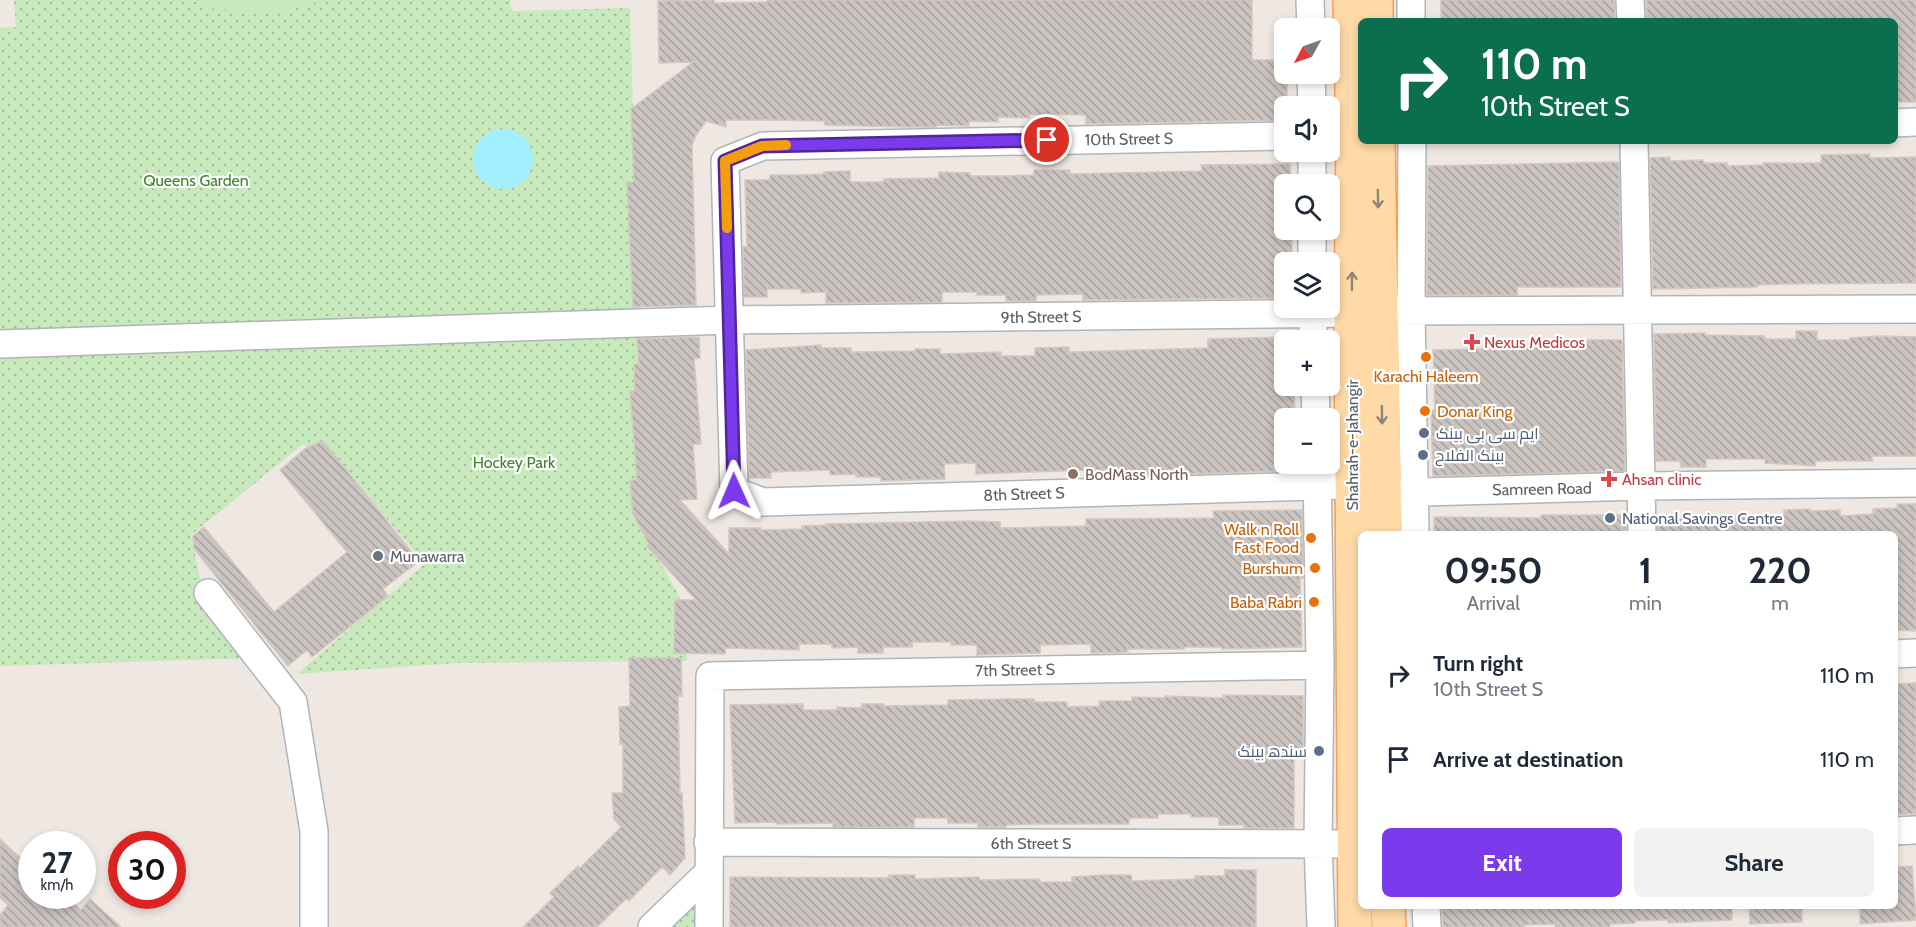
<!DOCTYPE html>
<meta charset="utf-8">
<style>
:root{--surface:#fff;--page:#f2f2f3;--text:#1f2937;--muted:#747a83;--accent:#7c3aed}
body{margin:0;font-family:Cabin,Cairo,sans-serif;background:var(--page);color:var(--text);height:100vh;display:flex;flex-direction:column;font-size:22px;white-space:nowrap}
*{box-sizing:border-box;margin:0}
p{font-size:20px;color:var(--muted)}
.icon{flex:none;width:33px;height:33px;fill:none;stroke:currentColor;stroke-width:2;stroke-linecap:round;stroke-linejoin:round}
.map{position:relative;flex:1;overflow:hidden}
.sheet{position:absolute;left:1358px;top:531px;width:540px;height:378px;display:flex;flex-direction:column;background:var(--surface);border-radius:9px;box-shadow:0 3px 9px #0003}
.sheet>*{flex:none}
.hud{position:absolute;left:1358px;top:18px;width:540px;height:126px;border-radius:9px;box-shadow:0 3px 9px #0003;background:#0b6e4f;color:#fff;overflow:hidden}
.needle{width:39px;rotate:230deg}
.fabs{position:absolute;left:1274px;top:18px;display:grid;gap:12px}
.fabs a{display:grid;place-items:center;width:66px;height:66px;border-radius:9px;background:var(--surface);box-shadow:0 3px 9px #0003;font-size:30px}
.speed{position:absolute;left:18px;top:831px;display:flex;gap:12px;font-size:30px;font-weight:700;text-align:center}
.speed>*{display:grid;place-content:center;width:78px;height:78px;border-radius:50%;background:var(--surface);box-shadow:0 3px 9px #0003;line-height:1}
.speed small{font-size:15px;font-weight:400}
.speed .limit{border:9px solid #d22;background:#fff;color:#111}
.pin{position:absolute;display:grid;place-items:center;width:51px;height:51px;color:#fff;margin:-26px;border:3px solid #fff;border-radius:50%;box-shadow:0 2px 6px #0007}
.me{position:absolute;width:66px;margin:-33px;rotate:359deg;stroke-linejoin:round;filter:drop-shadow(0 0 4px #0008)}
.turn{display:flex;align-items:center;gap:21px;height:126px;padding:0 24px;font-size:27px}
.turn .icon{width:78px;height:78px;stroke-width:2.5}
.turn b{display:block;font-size:42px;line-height:51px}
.eta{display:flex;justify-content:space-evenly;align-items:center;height:102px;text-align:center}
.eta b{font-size:36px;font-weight:800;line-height:42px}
.action{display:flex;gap:12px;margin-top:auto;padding:12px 24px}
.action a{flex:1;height:69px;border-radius:9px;background:var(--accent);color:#fff;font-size:24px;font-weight:800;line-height:69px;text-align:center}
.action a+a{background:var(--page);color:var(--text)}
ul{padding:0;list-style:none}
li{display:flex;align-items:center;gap:18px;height:84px;padding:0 24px}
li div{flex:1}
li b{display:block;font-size:22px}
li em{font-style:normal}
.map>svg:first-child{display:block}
</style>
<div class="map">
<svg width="1916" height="927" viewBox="0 0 1916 927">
<defs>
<pattern id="green-dots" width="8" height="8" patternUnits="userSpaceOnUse" patternTransform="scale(1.5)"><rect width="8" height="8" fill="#c8e9bc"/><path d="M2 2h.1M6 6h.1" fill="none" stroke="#a5c09c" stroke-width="1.8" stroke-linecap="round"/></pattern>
<pattern id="building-back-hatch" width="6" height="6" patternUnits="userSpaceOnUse" patternTransform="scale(1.5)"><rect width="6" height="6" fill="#cac3bf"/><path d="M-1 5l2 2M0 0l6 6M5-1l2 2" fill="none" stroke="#a7a29f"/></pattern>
</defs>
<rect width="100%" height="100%" fill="#efe8e2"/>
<path fill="url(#green-dots)" d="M14,0H510L512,11L630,8L639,323L654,551L682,601L687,661L457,663L297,674L425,564L328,449L302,445L191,535L203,592L254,658L0,666V28L16,27Z
M708,873L709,927H652Z"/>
<path fill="#c8e9bc" d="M190,0H325L283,12L214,9Z"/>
<path fill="#a1efff" d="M473 159a30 30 0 1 1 60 0a30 30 0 1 1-60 0Z"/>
<path fill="url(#building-back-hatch)" stroke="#d4c8c0" stroke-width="1.5" d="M714,0V3L767,2V0H1252V60H1284V74H1287V106H1284V120L1086,124V115L1030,114L1029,118L998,117V122L969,121V126L936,125V127H909L825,125V121L765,120H726V127L706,121L696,135L692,145L696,305L633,307L627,182H634L631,109L693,62L659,63L658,1Z
M1441,0H1614L1615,21H1441Z
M1646,0H1916V102H1896L1895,21H1647Z
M1870,154V158L1916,157V283L1787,284L1757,285V287L1653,289L1650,158L1670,157V161L1703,160V163H1727V166L1763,165V163H1822L1821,155Z
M1619,162L1621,287H1517V295H1427L1428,166Z
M1290,164L1291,184H1284V230H1292V262H1284V298L1083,300V294L1036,295V301H1006V295H977V292H942V302L826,303V292L801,293V289H767V297H744L743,247H747L745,180H770V175H801L824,174V172L850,171V182H884V179L939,178V172L970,173V176H1001L1034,175V170H1070V174L1202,171L1201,165Z
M1796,331H1817V340H1850V338L1879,336L1916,337V456H1872V461H1815V466L1765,463V459H1706V467H1681L1680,461H1656L1654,334L1705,333V335L1765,336V339H1796Z
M699,337L700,358L694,359L701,444H693L697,499L680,500L729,554V528H761V530L802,529V526L827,525L826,524L970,521L1000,522L1001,528L1086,526V519L1214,518L1213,511L1302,510L1303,578H1300L1302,647L1222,649V647H1184V649H1127L1128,652L1091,653V644L1040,645V653L977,655V645H951V642H912V647H883V653H858V647L832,648V644H799V650L725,648V654L674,653L675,600H696L647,546L649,544L633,514L630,480H637L630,391H635L634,364H639L637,339Z
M1284,337V386H1294L1295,418H1284V471L1091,477V470L976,474V463L944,464L945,479L881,481V477H856V474L830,475V470L771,472V478H749L746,350L821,345V348H851V352L915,351V349H940V354L1001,352V356H1035V348L1069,347V352L1208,348V339Z
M1531,340H1622L1625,471L1433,476L1431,411L1435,410L1433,350L1531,348Z
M323,441L419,561L383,589L388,596L312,657L307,650L288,666L194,549L193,536L204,527L274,612L347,552L280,470L306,448Z
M1897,504H1916V631L1894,630V534H1658L1657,515H1672V519L1702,518V519L1734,518V516L1753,515V518L1784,517V510L1810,509V511L1840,510V516L1873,514V509L1897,508Z
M1541,515H1626V534H1434V517L1541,518Z
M629,658H681L682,696H678L680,793H682L685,858L670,875L662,867L629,901L627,898L597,927H523L554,897L550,893L578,866L580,868L621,827L614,819L612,793H623V744H620L619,707L630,706Z
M1916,683V814H1894V684Z
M1223,695L1303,696V756H1294V828H1244V825H1219V817H1191V814H1158V818H1129V824H1036L1006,825V827H978V823H948V818H914V827H833V823L777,824V822L735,823L730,705L803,704V710H837V707L862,708V704H884V706L948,705V700L1005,699H1034V702H1067V707L1100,706L1099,701H1132V697L1165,698V696L1223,698Z
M0,839L32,869V896H64L81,910L90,899L121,927H0V915L8,905L0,898Z
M1912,866L1916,920L1860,924V906H1894V867Z
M1225,870H1256V927H730V877L889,878V875H915V879L979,877V880L1039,879L1040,882H1072V877L1102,875H1131L1132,881L1195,879V876H1225Z
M1442,906H1732V920L1668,923V920L1635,921V923L1610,924V927H1555V924L1524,925V927H1443Z
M1749,906H1802V922L1750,924Z"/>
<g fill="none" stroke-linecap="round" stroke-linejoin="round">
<defs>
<path id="minor" d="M1310,0L1311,28
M1411,0V21
M1630,0L1631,21
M1311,74L1312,106
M1894,123L1916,122
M1284,136L763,146L725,161L734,491L763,502L1352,485
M1412,141L1411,311L1415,534
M1634,141L1642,534
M1312,152V184
M1312,230V262
M1313,308V340
M1380,311L1916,309
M0,344L730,320L1351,313
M1315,386L1316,418
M1317,464L1320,665L1318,844L1321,927
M1384,493L1641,486L1916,483
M208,593L293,702L314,831V927
M1894,654L1916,653
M1894,831L1916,830
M708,842L1354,844
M1426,906L1427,927
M652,927L708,873
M709,927L710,676L1320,665"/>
<path id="major" d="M1350,0L1353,135L1351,313L1355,927
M1376,0V21
M1378,141L1385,534
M1388,906L1389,927"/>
</defs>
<use href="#minor" stroke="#b0b5b9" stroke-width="30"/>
<use href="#major" stroke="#fd9d4c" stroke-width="36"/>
<use href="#minor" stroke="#fff" stroke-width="27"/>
<use href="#major" stroke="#ffd9a6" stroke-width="33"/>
</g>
<defs><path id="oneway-shaft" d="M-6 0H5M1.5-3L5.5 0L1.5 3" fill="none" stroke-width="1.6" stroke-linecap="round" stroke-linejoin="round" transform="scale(1.5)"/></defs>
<g stroke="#8c8578">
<use href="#oneway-shaft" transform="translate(1378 199) rotate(89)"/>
<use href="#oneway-shaft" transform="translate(1352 281) rotate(-89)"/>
<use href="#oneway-shaft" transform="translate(1382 415) rotate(89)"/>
</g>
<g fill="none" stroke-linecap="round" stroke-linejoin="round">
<defs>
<path id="route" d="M734,491L725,161L762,146L1047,140"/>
</defs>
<use href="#route" stroke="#51269a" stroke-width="15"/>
<use href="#route" stroke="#7c3aed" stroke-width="10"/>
<path stroke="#f59e0b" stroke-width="10" d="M727,228L725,161L762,146L786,145"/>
</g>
<g fill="#e0444e" stroke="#fff" stroke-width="2">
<path d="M1469 333h6v6h6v6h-6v6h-6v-6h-6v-6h6z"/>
<path d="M1606 470h6v6h6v6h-6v6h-6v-6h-6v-6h6z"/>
</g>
<g fill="#e8710a" stroke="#fff" stroke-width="2">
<circle cx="1426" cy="357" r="6"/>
<circle cx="1425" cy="411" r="6"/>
<circle cx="1311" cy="538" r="6"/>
<circle cx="1315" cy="568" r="6"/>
<circle cx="1314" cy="602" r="6"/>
</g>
<g fill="#5c6f8a" stroke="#fff" stroke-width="2">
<circle cx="1424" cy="433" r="6"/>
<circle cx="1423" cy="455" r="6"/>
<circle cx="1610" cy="518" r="6"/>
<circle cx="1319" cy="751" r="6"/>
</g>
<circle fill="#8d6e63" stroke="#fff" stroke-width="2" cx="1073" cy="474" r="6"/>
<circle fill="#6b7280" stroke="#fff" stroke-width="2" cx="378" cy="556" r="6"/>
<g text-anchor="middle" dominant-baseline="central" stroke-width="4.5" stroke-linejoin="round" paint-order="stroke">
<g font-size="16" fill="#5a6164" stroke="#fff">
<text transform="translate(1129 139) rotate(-1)">10th Street S</text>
<text transform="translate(1041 317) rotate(-1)">9th Street S</text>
<text transform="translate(1352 445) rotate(-90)">Shahrah-e-Jahangir</text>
<text transform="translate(1542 489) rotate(-1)">Samreen Road</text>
<text transform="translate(1024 494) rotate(-2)">8th Street S</text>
<text transform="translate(1015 670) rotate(-1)">7th Street S</text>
<text x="1031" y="843">6th Street S</text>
</g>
<g font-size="16" fill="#3f822c" stroke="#fff">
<text x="196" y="180">Queens Garden</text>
<text x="514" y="462">Hockey Park</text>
</g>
<g font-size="16" fill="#be3a42" stroke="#fff" text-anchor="start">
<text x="1484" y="342">Nexus Medicos</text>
<text x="1622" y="479">Ahsan clinic</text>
</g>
<g font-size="16" fill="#c56008" stroke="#fff" text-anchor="end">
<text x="1426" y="376" text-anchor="middle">Karachi Haleem</text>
<text x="1437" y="411" text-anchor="start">Donar King</text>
<text x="1299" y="529">Walk n Roll<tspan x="1299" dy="18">Fast Food</tspan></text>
<text x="1303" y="568">Burshum</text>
<text x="1302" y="602">Baba Rabri</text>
</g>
<g font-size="16" fill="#4e5e75" stroke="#fff" text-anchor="start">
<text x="1436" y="433">ایم سی بی بینک</text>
<text x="1435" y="455">بینک الفلاح</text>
<text x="1622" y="518">National Savings Centre</text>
<text x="1307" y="751" text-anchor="end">سندھ بینک</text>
</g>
<g font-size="16" fill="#785e54" stroke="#fff" text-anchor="start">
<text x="1085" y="474">BodMass North</text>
</g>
<g font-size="16" fill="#5b616d" stroke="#fff" text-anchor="start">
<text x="390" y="556">Munawarra</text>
</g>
</g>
</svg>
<div class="fabs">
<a><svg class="needle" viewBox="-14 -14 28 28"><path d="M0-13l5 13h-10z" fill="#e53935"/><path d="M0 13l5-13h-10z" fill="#747a83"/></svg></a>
<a><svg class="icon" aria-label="sound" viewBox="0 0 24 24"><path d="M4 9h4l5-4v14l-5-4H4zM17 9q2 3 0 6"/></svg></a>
<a><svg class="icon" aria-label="search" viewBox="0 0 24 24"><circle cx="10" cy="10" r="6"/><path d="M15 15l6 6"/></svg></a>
<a><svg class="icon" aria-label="layers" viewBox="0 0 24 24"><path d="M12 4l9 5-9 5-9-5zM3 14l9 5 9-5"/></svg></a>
<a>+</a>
<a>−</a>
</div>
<div class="speed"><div>27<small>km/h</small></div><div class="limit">30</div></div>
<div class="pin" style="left:1047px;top:140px;background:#d93025"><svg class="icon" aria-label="arrive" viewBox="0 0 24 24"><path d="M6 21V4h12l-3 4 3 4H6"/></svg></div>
<svg class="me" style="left:734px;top:491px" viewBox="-20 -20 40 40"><path d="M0-17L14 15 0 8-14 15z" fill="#7c3aed" stroke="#fff" stroke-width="4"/></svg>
<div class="hud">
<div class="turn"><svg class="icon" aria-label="right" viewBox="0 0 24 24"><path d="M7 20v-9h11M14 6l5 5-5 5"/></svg><div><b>110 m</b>10th Street S</div></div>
</div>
<section class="sheet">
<div class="eta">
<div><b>09:50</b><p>Arrival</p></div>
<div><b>1</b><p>min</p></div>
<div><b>220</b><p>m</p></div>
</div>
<ul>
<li><svg class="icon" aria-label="right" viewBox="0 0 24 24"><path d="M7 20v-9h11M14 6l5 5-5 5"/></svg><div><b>Turn right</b><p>10th Street S</p></div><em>110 m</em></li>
<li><svg class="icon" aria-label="arrive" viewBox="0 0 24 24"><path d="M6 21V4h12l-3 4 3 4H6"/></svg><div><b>Arrive at destination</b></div><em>110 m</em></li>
</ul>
<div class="action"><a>Exit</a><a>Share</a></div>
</section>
</div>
